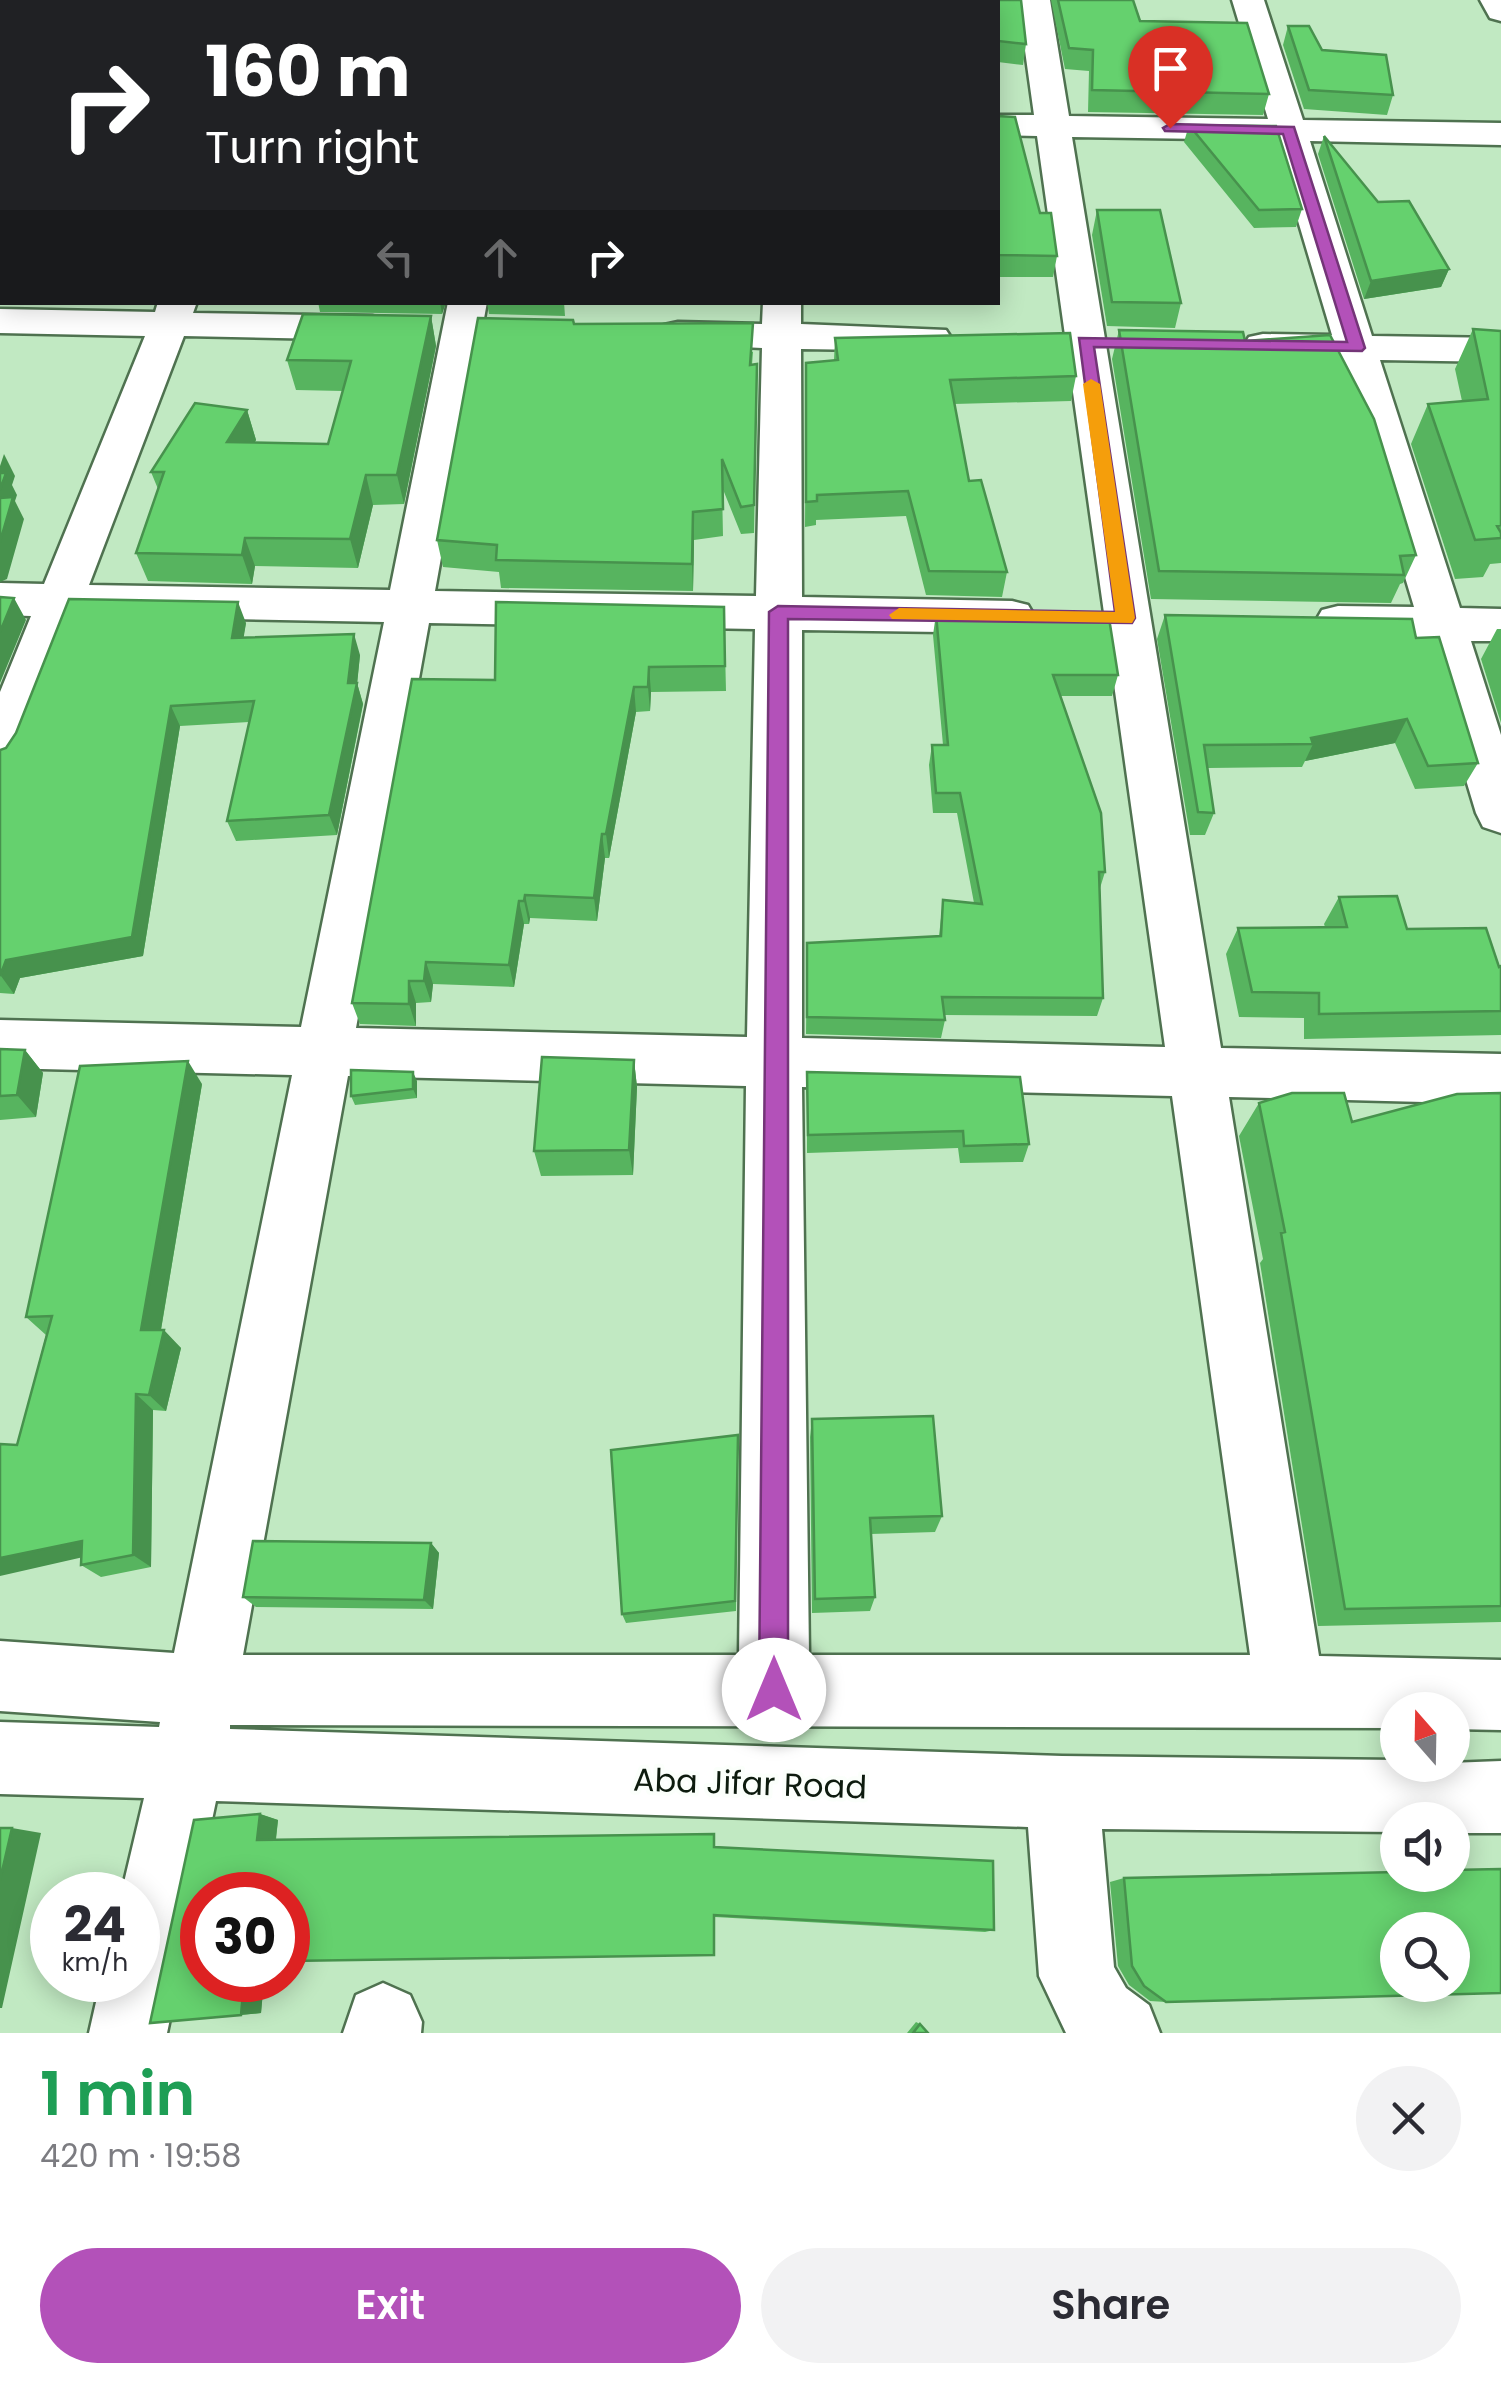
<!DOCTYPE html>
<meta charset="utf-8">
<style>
:root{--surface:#fff;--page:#f2f2f3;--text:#2b2b33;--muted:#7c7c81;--accent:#b351b9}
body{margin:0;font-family:Poppins,sans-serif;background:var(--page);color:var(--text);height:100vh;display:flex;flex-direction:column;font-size:38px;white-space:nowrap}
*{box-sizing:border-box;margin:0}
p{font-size:32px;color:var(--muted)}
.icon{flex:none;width:55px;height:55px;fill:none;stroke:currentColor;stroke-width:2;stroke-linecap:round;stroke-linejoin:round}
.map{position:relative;height:2033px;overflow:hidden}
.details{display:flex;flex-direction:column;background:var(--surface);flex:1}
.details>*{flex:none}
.guide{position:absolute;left:0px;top:0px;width:1000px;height:305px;box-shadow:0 5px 25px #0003;background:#202124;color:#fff;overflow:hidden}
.needle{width:65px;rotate:340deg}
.fabs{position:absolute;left:1380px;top:1692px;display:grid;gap:20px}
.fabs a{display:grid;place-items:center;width:90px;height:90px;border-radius:50%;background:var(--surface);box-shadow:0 5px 25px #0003;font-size:50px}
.speed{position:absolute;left:30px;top:1872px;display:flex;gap:20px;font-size:50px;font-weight:700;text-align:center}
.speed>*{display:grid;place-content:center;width:130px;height:130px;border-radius:50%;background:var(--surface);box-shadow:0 5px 25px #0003;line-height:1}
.speed small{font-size:25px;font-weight:400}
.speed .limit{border:15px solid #d22;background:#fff;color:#111}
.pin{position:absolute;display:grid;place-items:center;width:85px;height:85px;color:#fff;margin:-102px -42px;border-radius:50% 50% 50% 0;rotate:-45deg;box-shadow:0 0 10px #0007}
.pin .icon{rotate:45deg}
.me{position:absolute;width:110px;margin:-55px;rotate:0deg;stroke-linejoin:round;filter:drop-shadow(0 0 8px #0008)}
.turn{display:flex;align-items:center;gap:35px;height:210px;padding:0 40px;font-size:45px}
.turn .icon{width:130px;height:130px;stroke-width:2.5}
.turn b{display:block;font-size:70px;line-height:85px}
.lanes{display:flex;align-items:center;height:95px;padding:0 40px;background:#0003;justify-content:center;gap:50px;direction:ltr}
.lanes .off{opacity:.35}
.round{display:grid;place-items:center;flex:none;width:105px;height:105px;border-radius:52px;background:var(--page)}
.overview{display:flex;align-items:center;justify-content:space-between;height:170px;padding:0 40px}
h1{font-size:60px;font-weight:600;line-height:75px;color:#1e9e55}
.action{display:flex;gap:20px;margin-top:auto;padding:20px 40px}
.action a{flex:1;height:115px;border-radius:60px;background:var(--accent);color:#fff;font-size:40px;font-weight:600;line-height:115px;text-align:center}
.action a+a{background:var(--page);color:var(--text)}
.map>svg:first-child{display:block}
</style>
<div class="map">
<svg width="1501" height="2033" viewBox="0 0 1501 2033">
<rect width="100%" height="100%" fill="#c1e9c2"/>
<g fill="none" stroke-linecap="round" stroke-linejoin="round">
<defs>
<path id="minor" d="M769,0H801V2H769Z
M1018,0H1050L1069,116L1268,119L1232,0H1264L1303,120L1501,123V145L1310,141L1372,336L1501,338V362L1380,360L1460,608L1501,609V641H1471L1501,735V833L1483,827L1476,813L1424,640L1338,638L1322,634L1315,622L1322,610L1338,606L1414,607L1340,360L1249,355L1243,346L1249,337L1263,334L1332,335L1274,140L1072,137L1221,1048L1501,1054V1104L1229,1097L1319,1656L1501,1660V1730L1452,1729V1710H1398V1728L230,1725V1729L1062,1756L1398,1760V1765L1501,1761V1833H1452V1820H1398V1832L1102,1829L1114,1967L1126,1988L1149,2005L1160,2033H1066L1039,1976L1028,1827L216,1801L167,2033H89L101,1980H138V1895H121L144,1798L0,1794V1722L159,1727L160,1722L0,1711V1641L174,1653L292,1075L0,1068V1020L301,1027L384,622L77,616L25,752L17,765L0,771V692L31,616L0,615V583L44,584L145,336L0,333V309L155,312L158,302H197L193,313L372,316L386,319L392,328L386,337L372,340L184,336L89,585L390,590L448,302H487L435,591L756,596L762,348L664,343L658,334L664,325L678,322L762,324L763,302H801V324L946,330L952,339L946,348L932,351L801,349L802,597L1012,601L1028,605L1035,617L1028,629L1012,633L802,630V1038L1165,1047L1037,136L998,135V115H1034ZM429,623L755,629L747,1037L356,1028ZM348,1076L746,1086L739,1655H243ZM802,1087L1172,1096L1250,1655H809Z
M1480,0H1501V21L1490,18Z
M383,1983L410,1995L422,2022L421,2033H343L356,1995Z"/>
</defs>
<use href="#minor" stroke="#4f7250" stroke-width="5"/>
<use href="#minor" fill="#fff" fill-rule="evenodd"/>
</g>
<path fill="#57b45f" d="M0,0H260L259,2H2V87H0Z
M930,0H1021L1026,44L1023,65L998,62V2H931Z
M1051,0H1133L1140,21L1269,94L1263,115L1088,112L1089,71L1065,69Z
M1288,26L1322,50L1393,95L1387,115L1304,109L1283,45Z
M998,95V116L1040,213L1057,256L1053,277H998Z
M2,100V302H0V114Z
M1189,125L1302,209L1296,227L1254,228L1184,142Z
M1324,136L1378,202L1449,269L1441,287L1364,299L1318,154Z
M1097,210L1181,303L1175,328L1107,326L1092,235Z
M318,302H446L442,314L320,312Z
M487,302H564L565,316L489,314Z
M804,302H862L861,304L805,305Z
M431,316L436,346L404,504L373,505L358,568L255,566L252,584L148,581L136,553L158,489L151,472L247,410L256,440L254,443L328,444L343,391L296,390L287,360Z
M574,324L753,352L752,365L757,364L754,533L741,534L722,487L723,536L694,540L693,591L501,588L499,572L443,567L437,540Z
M1473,329L1501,331V563L1490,564L1483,577L1455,579L1411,444L1428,404L1462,401L1455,369Z
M1119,330L1245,341L1416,555L1403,583L1400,584L1391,603L1151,599L1112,359Z
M835,338L1076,376L1071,401L954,404L969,481L1007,572L1002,597L926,595L906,516L816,520V525L805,527L806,363L834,360Z
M724,607L726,691L651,692L650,711L636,712L609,858H605L597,921L530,918L529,924H524L514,987L433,984L431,1002L416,1003V1026L360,1024L352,1003L495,680Z
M936,614L1118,675L1112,696H1060L1105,872L1100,888L1103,998L1097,1016L944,1015L945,1020L941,1038L806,1034L807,943L939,936L943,900L974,903L957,813H933L929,765L932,745H943L933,635Z
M1165,615L1416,638L1478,763L1464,786L1415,789L1395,743L1305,761L1302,767L1208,768L1214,813L1205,835H1190L1157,639Z
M246,623L243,638L360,655L357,683L363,704L337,835L236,841L227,821L249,722L180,726L143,956L20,978L14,994L0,993V750L6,748Z
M1497,629H1501V723L1481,659Z
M1339,897L1407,929L1501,966V1035L1304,1039V1018L1239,1017L1226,954L1238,928L1325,927L1324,924Z
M0,1049L25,1050L43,1073L36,1117L0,1120Z
M634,1060L637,1087L633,1175L541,1176L534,1151Z
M807,1072L1029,1144L1023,1162L960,1163L958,1148L807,1153Z
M417,1081V1098L355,1105L351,1096Z
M202,1084L161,1330L181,1348L166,1411L153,1410L151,1567L101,1577L81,1565V1558L17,1445L46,1335L26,1317Z
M1501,1093V1622L1318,1626L1260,1263L1263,1259L1239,1136L1259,1103L1352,1122Z
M812,1419L942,1516L935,1532L871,1534L875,1597L870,1611L812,1613L810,1437Z
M738,1435L736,1611L626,1623L622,1614Z
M431,1543L439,1553L433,1609L256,1607L243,1597Z
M260,1814L278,1820L276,1840L714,1834L715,1847L994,1930L985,1932L715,1917V1955L288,1961V1895L202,1980H264L261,2013L150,2023Z
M1124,1878L1166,2002L1150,2001L1129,1985L1118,1966L1110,1882Z
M916,2022L920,2024L928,2033H907Z"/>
<path fill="#47924d" d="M246,0H260L259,2H245Z
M1449,269L1441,287L1364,299L1371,281Z
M440,302H446L442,314Z
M431,316L436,346L404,504L397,475Z
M247,410L256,440L237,472L227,442Z
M4,454L15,476L12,485L17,495L15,501L24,519L7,579L0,582V466Z
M366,475L373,505L358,568L350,539Z
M693,512L694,540L693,591L692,564Z
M245,538L255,566L252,584L242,555Z
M14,598L26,620L0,683V632Z
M238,602L246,623L240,660L232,638Z
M354,634L360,655L357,685V683L363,704L337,835L329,815Z
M649,667L651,692L650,711L648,687Z
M634,687L636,712L609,858L606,834Z
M171,706L180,726L143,956L20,978L14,994L1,976L6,960Z
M1407,719L1395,743L1305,761L1313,744L1311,738Z
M602,834L605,858L597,921L594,898Z
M525,895L530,918L529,924L524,901Z
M519,901L524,924L514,987L509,965Z
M426,962L433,984L431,1002L424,981Z
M409,981L416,1003V1026L409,1004Z
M25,1050L43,1073L36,1117L17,1095Z
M634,1060L637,1087L633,1175L629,1150Z
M188,1061L202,1084L158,1347L141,1330Z
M413,1072L417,1081V1098L413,1089Z
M164,1330L181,1348L166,1411L149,1395Z
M136,1394L153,1410L151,1567L133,1555Z
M82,1541L101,1553L0,1576V1558Z
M431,1543L439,1553L433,1609L424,1600Z
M260,1814L278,1820L275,1845L257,1840Z
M12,1828L41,1833L2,2008H0V1880Z
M244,1980H264L261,2013L241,2015Z"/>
<path fill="#65d16e" stroke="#47924d" stroke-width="2.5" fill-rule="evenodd" d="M0,0H246L245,2H2V63H0Z
M939,0H1021L1026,44L998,41V2H940Z
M1058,0H1133L1140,21L1247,23L1269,94L1092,90L1093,50L1069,48Z
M1288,26H1309L1322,50L1386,55L1393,95L1309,90Z
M998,95V116L1015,117L1040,213H1051L1057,256L998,255Z
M2,100V277L0,278V114Z
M1189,125L1276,126L1302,209L1259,210Z
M1324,136L1378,202L1409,201L1449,269L1371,281Z
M1097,210H1160L1181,303L1112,302Z
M303,314L431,316L397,475H366L350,539L245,538L242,555L136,553L164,472H151L195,403L247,410L227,442L328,444L351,361L287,360Z
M478,318L573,320L574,324L753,323L750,365L757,364L754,505L741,507L722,459L723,509L693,512L692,564L496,560L497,545L437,540Z
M1473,329L1501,331V525L1497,526L1501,533V538L1475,540L1428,404L1488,399Z
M1119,330L1243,332L1245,341L1330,335L1374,419L1416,555L1400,556L1404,575L1159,571Z
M1070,333L1076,376L950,380L969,481L981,480L1007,572L929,571L908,491L817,495V501L806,502V363L838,360L835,338Z
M0,473H6L0,490Z
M13,497L0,542V498Z
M0,597L14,598L0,632Z
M69,599L238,602L232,638L354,634L348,683H357L329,815L227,821L254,701L171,706L132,937L6,960L0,976V750L6,748L16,733Z
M496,602L724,607L725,666L649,667L648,687H634L606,834H602L594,898L525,895L524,901H519L509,965L426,962L424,981H409V1004L352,1003L412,679L495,680Z
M936,614L1109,618L1118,675H1053L1101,813L1105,872H1099L1103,998L942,997L945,1020L807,1017V943L941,936L943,900L982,904L960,793H936L932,745H948Z
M1165,615L1412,619L1416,638L1439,637L1478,763L1428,766L1407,719L1311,738L1313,744L1204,745L1214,813L1198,812Z
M1397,896L1407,929L1486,928L1499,967L1501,966V1011L1319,1014V993L1252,992L1238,928L1347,927L1339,897Z
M0,1049L25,1050L17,1095L0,1096Z
M542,1057L634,1060L629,1150L534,1151Z
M188,1061L141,1330H164L149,1395L136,1394L133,1555L81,1565L82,1541L0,1558V1444L17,1445L52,1316L26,1317L80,1066Z
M351,1070L413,1072V1089L351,1096Z
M807,1072L1020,1077L1029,1144L964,1146L963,1131L808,1135Z
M1292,1093H1344L1352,1122L1457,1094L1501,1093V1606L1345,1609L1281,1233L1285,1232L1259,1103Z
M933,1416L942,1516L870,1518L875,1597L815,1599L812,1419Z
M738,1435L735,1601L622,1614L611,1450Z
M253,1541L431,1543L424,1600L243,1597Z
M260,1814L257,1840L714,1834V1847L993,1861L994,1930L714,1915V1955L288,1961V1895H202V1980H244L241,2015L150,2023L194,1820Z
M0,1828H12L0,1880Z
M1501,1869V1993L1166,2002L1144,1986L1132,1966L1124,1878L1398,1872V1875H1452V1870ZM1398,1930H1452V1985H1398Z
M920,2024L928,2033H913Z"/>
<path fill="#b351b9" stroke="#743578" stroke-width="2.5" d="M1170,124L1294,127L1365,348L1362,351L1094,347L1135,618L1132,623L788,619V1690L784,1701L774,1705L763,1701L759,1690L769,612L778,606L1115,612L1079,338L1347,342L1283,134L1165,131L1163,128Z"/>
<path fill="#f59e0b" d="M1091,379L1100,384L1135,618L1132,623L892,619L889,615L899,608L1115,612L1083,384Z"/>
<g text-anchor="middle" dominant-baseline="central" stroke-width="8" stroke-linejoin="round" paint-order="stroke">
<g font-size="32" fill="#0d1b0e" stroke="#fbfffb">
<text transform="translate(750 1783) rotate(2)">Aba Jifar Road</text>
</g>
</g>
</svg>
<div class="fabs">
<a><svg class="needle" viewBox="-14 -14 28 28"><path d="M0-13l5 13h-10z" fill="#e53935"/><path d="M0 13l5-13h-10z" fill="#7c7c81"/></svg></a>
<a><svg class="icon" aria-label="sound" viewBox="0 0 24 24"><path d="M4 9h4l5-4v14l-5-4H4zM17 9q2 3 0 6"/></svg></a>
<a><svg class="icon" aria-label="search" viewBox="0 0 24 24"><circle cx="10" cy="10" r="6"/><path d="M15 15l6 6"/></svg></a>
</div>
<div class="speed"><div>24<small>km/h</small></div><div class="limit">30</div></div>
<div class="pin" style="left:1170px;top:128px;background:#d93025"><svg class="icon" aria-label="arrive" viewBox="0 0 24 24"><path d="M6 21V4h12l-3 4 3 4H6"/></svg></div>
<svg class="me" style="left:774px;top:1690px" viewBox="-20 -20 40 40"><circle r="19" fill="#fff"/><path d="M0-13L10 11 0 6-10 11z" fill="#b351b9"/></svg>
<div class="guide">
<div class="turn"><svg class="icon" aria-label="right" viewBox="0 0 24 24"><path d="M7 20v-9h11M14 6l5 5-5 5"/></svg><div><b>160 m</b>Turn right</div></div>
<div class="lanes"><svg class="icon off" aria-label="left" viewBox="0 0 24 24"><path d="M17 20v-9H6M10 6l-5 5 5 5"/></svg><svg class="icon off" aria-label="ahead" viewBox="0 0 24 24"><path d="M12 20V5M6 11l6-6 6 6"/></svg><svg class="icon" aria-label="right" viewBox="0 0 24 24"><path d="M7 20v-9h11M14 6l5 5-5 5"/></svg></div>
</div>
</div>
<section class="details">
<div class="overview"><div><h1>1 min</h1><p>420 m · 19:58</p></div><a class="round"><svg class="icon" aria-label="close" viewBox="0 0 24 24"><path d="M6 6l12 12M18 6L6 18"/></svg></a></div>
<div class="action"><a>Exit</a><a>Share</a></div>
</section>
